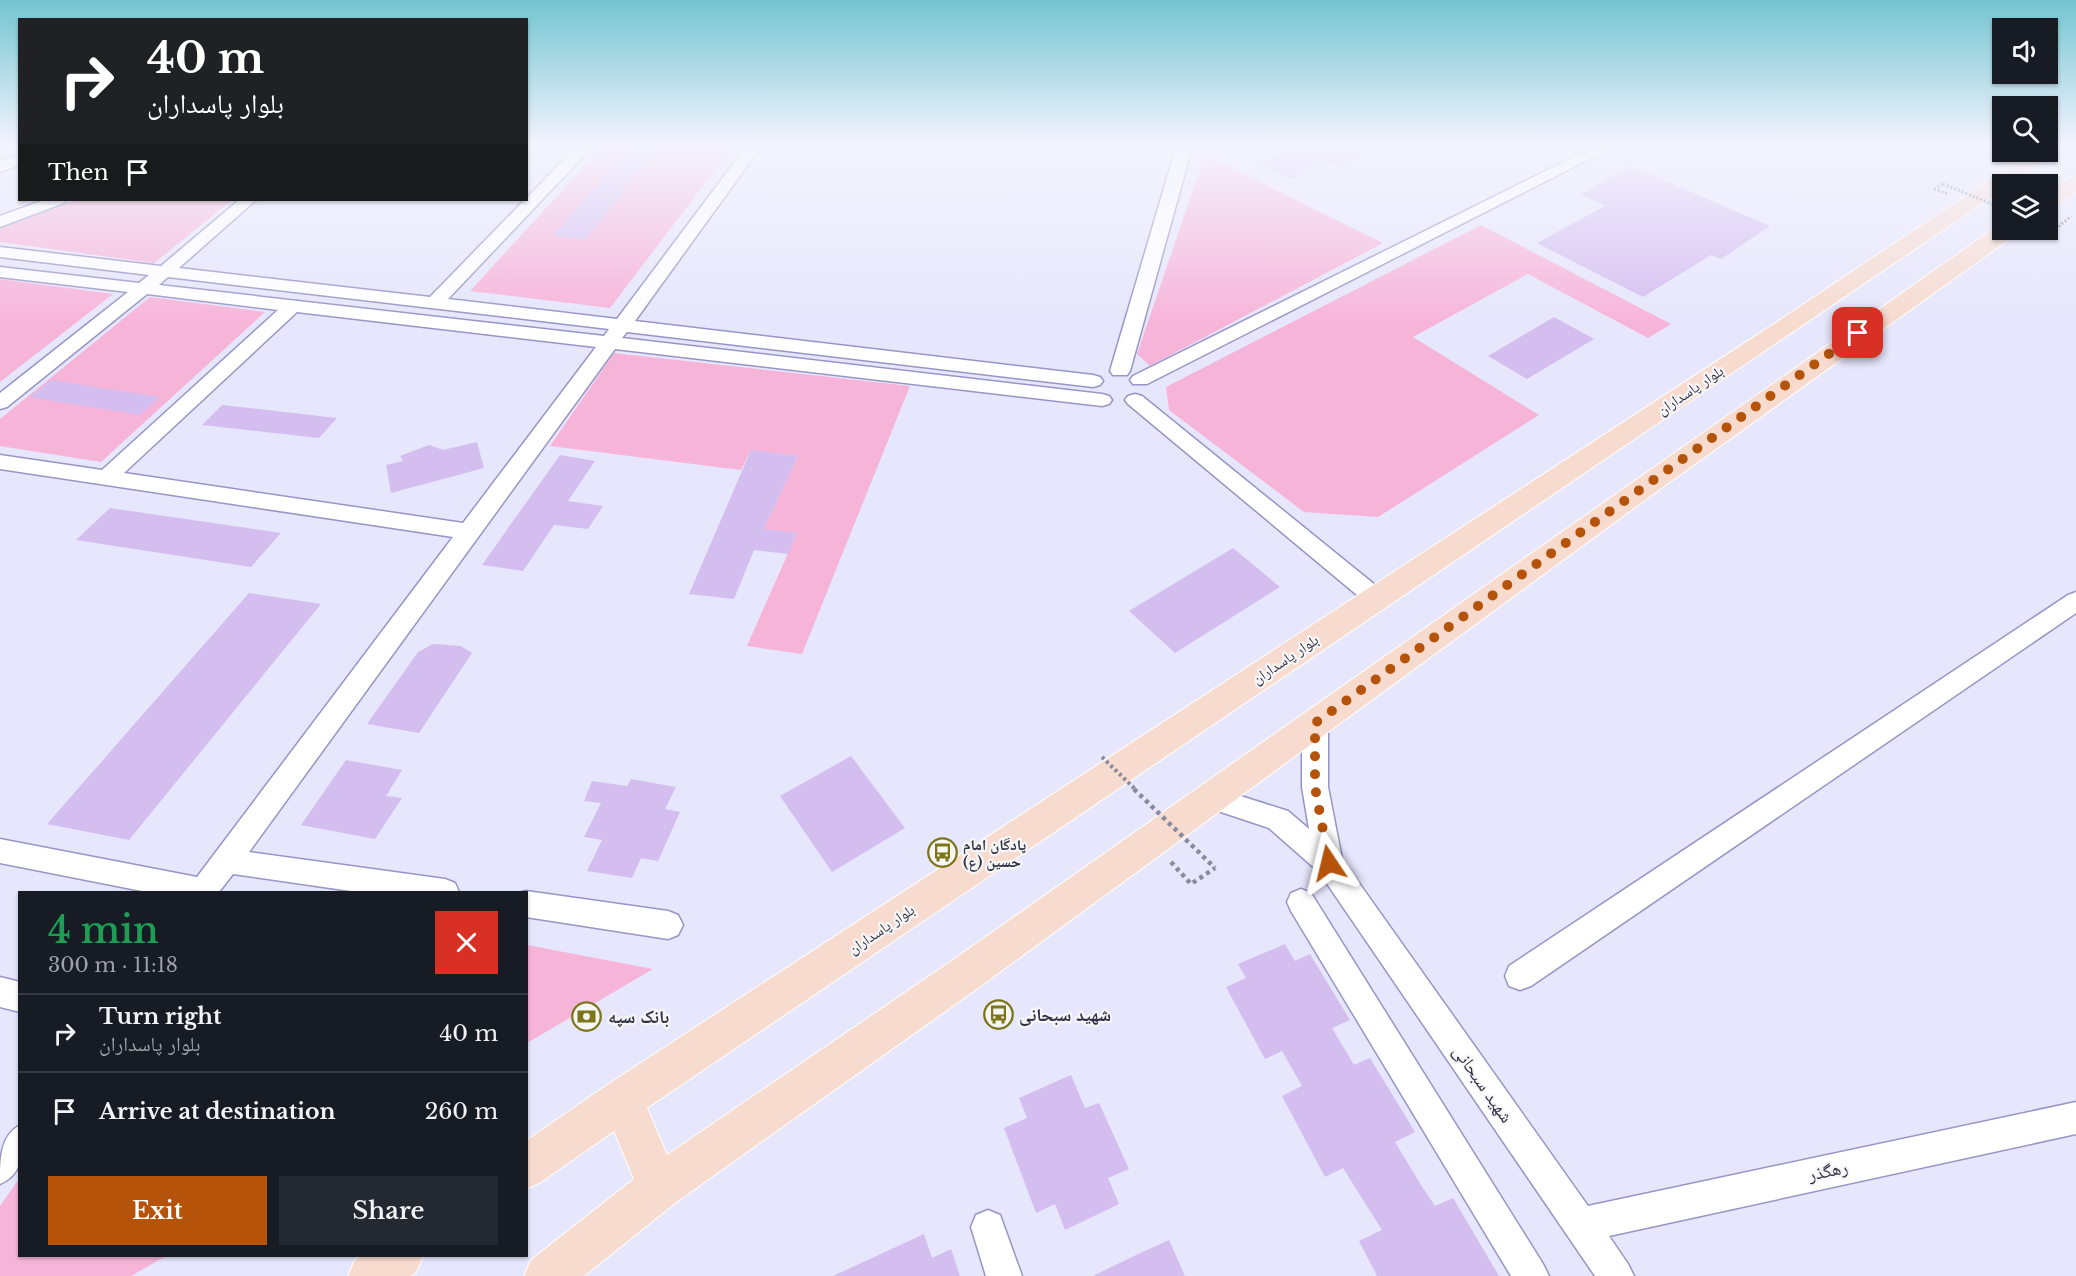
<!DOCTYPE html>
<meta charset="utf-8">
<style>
:root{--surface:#171b24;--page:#242831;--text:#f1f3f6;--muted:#9ea1a6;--line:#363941;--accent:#b45309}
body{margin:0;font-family:"Libre Baskerville","Noto Naskh Arabic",serif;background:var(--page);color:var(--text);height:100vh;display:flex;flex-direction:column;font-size:22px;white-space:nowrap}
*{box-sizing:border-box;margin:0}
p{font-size:20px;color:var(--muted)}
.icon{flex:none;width:33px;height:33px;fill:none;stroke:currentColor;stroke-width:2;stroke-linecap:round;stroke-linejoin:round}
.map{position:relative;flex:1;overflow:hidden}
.sheet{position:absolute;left:18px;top:891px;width:510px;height:366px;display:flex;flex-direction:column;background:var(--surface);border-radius:0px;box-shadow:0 2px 4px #0004}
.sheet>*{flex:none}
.hud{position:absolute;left:18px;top:18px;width:510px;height:183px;border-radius:0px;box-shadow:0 2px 4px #0004;background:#202124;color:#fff;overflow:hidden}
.tools{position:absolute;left:1992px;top:18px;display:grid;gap:12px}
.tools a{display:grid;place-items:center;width:66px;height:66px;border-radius:0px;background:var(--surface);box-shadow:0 2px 4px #0004;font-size:30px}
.pin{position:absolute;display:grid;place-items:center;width:51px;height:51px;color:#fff;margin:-26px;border-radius:12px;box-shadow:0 3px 9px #0006}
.me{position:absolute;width:66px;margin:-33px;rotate:350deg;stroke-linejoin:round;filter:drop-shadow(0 0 4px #0008)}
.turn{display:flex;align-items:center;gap:21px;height:126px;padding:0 30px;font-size:27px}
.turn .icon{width:78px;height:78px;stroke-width:2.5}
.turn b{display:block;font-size:42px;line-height:51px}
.then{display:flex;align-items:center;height:57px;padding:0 30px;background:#0003;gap:12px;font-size:22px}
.round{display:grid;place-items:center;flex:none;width:63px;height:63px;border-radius:0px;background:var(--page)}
.head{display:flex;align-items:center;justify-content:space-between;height:102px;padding:0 30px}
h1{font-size:36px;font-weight:600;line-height:45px;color:#1e9e55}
.cta{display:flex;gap:12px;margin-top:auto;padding:12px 30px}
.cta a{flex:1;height:69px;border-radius:0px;background:var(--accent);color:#fff;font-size:24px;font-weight:600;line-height:69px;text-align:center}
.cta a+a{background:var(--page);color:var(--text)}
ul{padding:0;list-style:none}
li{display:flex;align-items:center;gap:18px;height:78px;padding:0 30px;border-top:2px solid var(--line)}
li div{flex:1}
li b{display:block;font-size:22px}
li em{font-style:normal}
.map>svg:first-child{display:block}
</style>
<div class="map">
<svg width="2076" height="1276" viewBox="0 0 2076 1276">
<rect width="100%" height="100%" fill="#e6e6fc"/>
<path fill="#f7b4d9" d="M605,144H735L610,308L470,291Z
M1205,155L1383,243L1150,366L1137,354Z
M76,200H232L154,263L0,242V229Z
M1481,225L1671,324L1648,338L1528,274L1413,337L1539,415L1378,517L1304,512L1169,410L1166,387Z
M0,279L113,294L0,382Z
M150,297L265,312L101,462L0,446V419Z
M614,353L910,386L802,654L747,646L797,533L764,529L798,456L751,450L741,470L550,446Z
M526,945H527L653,969L527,1043Z
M19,1179L20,1256H166L131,1276H0V1206Z"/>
<path fill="#d4beef" d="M633,144H664L621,191H625L585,240L553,236Z
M1287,144H1383L1339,168L1324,161L1291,179L1260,164L1293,147L1301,150Z
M1631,166L1770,226L1721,259L1711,255L1643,297L1537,243L1605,206L1581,194Z
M1554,317L1594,339L1527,379L1488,356Z
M51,380L160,397L140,415L29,397Z
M222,405L337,418L319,438L202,425Z
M477,442L484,468L391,493L386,465L403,461L400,456L429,445L443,450Z
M751,450L798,456L764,529L797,533L788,554L754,550L734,599L689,594Z
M560,455L595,461L568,501L603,506L588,529L554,525L523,571L482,565Z
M110,508L281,533L251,567L76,540Z
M1233,548L1280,587L1175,653L1129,611Z
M249,593L321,604L129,840L47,824Z
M433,644L461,646L472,653L419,733L367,724L418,652Z
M851,756L905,828L832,872L780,796Z
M346,760L402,770L386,796L402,798L375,839L301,825Z
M631,779L676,787L665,809L680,812L658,861L641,858L632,878L587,871L602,840L584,837L601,803L584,801L592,781L627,786Z
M1285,944L1295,961L1310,954L1350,1020L1332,1028L1354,1065L1370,1058L1415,1132L1395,1142L1421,1185L1435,1206L1453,1198L1499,1276H1377L1359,1241L1382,1230L1343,1168L1325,1177L1282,1096L1302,1086L1282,1051L1265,1059L1226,987L1246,978L1238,964Z
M1071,1075L1085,1108L1099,1103L1129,1169L1108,1178L1119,1204L1065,1230L1055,1204L1036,1213L1004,1128L1027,1118L1019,1098Z
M924,1234L932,1258L951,1249L960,1276H833Z
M1169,1240L1185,1276H1093L1138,1254Z"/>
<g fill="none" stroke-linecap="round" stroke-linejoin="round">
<defs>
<path id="minor" d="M579,144H595L448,299L617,319L748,144H763L635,321L1093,375L1100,377L1103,381L1100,385L1093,387L627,332L622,338L1102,394L1109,396L1112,400L1109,404L1102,406L615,349L249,852L445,879L455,883L459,892H358L233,874L219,892H147L0,863V839L197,877L453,537L0,469V455L102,470L278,310L147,294L7,407L0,409V393L128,292L0,277V267L139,283L149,275L0,257V247L161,266L239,200H256L179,268L430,297ZM168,277L609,329L604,336L159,285ZM297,312L596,347L463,523L124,473Z
M1177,144H1193L1130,371L1127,375H1113L1110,371Z
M1600,144H1619L1147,384H1133L1130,380L1133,376Z
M20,154V165L0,172V161Z
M44,200H66L64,203L0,227V216Z
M1135,394L1142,396L1385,593L1389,599L1385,605L1377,608L1369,605L1128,404L1125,400L1128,396Z
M2076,592V613L1531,986L1520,990L1509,986L1505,976L1509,966L2068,595Z
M1315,713L1324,716L1328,723V787L1342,859L1588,1206L2076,1102V1134L1609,1236L1628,1264L1634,1276H1595L1319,872L1269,828L1200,805L1196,797L1200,789L1209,786L1288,811L1309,829L1302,787V723L1306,716Z
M1301,889L1311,893L1543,1264L1549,1276H1511L1291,911L1287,902L1291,893Z
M526,891L668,911L678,915L683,925L678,935L668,939L526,917V892H522Z
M0,977L20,982V1012L0,1007Z
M20,1125C20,1150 27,1172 0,1184C0,1159 0,1136 20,1125Z
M988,1210L1000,1215L1022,1276H986L971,1227L976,1215Z"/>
<path id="major" d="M2048,147L2054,152L2051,156L2010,184H2002V190L647,1108L667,1155L950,962L1999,225H2002V230H2018L2015,235L1667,484L978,988L675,1203L584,1276H524L531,1260L634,1179L614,1131L541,1182L526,1189V1141L607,1085L1783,318L2031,152H2048Z
M2076,176V192L2056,207L2048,208V192L2069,178Z
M361,1256H423L416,1272L411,1276H348L355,1260Z"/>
</defs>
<use href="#minor" stroke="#9695c6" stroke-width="3"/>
<use href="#major" stroke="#fff" stroke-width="2"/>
<path stroke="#8a8a9f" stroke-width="3" stroke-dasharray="2 2" stroke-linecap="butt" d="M1934,189L1948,194
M1934,189L1943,184
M2048,226L2056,229L2071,216"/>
<path stroke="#8a8a9f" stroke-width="4.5" stroke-dasharray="4 4" stroke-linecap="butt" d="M1171,862L1191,884L1215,868"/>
<use href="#minor" fill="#fff" fill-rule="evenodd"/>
<use href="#major" fill="#f7dbcf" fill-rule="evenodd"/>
<path stroke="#8a8a9f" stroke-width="3" stroke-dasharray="2 2" stroke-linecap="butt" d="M1943,184L2002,208"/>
<path stroke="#8a8a9f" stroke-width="4" stroke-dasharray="3 3" stroke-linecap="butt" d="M1102,757L1136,790"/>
<path stroke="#8a8a9f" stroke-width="4.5" stroke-dasharray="4 4" stroke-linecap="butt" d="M1134,789L1215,868"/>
</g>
<linearGradient id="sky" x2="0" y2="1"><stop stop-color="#73c5d1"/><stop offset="0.45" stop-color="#f4f4fe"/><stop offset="1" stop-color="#f4f4fe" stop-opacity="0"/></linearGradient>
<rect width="2076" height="323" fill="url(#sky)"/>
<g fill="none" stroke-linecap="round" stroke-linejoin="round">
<path stroke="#b45309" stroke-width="10" stroke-dasharray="0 18" d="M1329,863L1315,787V723L1858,333"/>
</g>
<defs>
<symbol id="bus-ring" viewBox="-11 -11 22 22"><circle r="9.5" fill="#f6f6f6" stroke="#7c7519" stroke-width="1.5"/><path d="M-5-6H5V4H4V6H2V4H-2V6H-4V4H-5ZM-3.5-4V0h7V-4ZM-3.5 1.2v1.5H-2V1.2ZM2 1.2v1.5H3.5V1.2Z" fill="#7c7519"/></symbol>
<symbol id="bank-ring" viewBox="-11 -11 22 22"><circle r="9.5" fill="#f6f6f6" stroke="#7c7519" stroke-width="1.5"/><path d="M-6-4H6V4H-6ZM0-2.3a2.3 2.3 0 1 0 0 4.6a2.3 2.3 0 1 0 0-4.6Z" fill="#7c7519"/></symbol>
</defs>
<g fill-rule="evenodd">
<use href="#bus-ring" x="926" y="836" width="33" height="33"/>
<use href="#bus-ring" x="982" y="998" width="33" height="33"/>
<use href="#bank-ring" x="570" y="1000" width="33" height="33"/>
</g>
<g text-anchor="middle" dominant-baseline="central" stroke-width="4.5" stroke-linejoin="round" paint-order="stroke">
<g font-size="15" fill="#323146" stroke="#f6f6f6">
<text transform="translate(1690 390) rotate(-34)">بلوار پاسداران</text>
<text transform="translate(1285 659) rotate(-34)">بلوار پاسداران</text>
<text transform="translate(881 929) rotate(-34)">بلوار پاسداران</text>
</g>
<g font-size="15" font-weight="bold" fill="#323146" stroke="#f6f6f6" text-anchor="start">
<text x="963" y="844">پادگان امام<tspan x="963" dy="17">حسین (ع)</tspan></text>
</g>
<g font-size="18" font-weight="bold" fill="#323146" stroke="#f6f6f6" text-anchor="start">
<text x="1019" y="1015">شهید سبحانی</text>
<text x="608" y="1017">بانک سپه</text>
</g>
<g font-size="18" fill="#323146" stroke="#f6f6f6">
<text transform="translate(1483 1084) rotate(55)">شهید سبحانی</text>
<text transform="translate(1828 1171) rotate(-12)">رهگذر</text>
</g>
</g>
</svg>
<div class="tools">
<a><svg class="icon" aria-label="sound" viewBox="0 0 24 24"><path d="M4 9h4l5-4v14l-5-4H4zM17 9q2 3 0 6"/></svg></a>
<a><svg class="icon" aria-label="search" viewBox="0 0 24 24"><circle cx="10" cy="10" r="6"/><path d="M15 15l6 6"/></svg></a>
<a><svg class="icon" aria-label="layers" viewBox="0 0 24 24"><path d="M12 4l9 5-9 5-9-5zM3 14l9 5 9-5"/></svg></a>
</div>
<div class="pin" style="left:1858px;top:333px;background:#d93025"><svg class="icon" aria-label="arrive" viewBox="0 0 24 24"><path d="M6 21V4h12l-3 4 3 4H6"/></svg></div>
<svg class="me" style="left:1329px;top:863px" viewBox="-20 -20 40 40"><path d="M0-17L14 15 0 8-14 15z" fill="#b45309" stroke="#fff" stroke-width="4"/></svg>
<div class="hud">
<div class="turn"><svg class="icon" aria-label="right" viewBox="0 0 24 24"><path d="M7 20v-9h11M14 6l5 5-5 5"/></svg><div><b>40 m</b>بلوار پاسداران</div></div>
<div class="then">Then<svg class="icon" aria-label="arrive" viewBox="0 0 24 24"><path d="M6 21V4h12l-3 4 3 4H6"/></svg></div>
</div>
<section class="sheet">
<div class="head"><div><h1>4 min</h1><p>300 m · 11:18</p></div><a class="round" style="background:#d93025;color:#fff"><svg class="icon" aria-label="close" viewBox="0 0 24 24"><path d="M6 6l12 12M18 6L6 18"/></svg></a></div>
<ul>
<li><svg class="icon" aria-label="right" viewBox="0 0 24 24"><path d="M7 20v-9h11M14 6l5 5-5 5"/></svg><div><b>Turn right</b><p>بلوار پاسداران</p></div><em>40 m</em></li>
<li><svg class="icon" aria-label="arrive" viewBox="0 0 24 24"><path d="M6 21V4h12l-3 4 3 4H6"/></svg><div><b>Arrive at destination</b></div><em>260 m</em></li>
</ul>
<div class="cta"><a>Exit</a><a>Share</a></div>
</section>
</div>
